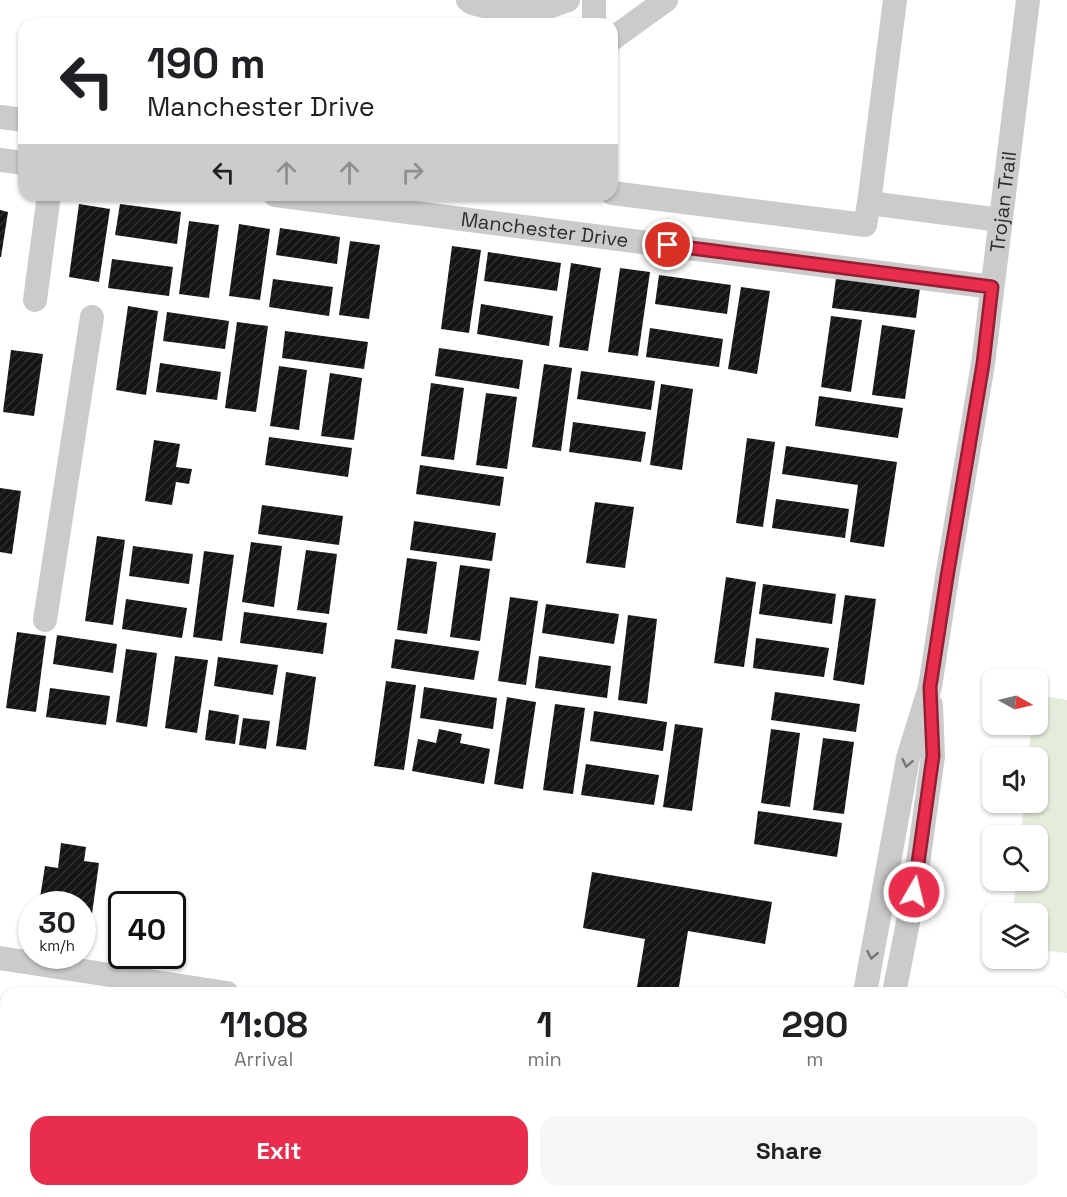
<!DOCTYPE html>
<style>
:root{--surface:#fff;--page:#f6f6f6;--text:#202124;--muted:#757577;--accent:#e92d4d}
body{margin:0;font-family:"Space Grotesk",sans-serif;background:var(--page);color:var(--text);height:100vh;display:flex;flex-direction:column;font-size:22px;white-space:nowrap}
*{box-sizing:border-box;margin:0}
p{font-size:20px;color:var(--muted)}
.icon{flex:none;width:33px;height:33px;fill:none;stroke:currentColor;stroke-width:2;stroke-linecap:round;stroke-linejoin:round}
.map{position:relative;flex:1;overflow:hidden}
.sheet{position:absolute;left:0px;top:987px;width:1068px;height:210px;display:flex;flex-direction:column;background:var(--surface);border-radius:18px 18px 0 0;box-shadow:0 2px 4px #0004}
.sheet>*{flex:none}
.guide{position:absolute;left:18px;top:18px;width:600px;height:183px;border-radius:18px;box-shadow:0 2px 4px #0004;background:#fff;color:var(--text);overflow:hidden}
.needle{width:39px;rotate:98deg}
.tools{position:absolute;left:982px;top:669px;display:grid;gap:12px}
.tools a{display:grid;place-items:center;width:66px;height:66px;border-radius:12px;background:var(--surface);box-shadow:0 2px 4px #0004;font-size:30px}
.speed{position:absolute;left:18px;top:891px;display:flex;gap:12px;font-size:30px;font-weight:700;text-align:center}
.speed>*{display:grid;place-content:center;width:78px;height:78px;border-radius:50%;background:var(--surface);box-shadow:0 2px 4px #0004;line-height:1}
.speed small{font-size:15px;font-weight:400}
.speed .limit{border:3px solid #111;border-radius:9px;background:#fff;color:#111}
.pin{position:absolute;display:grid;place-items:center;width:51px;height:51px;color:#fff;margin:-26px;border:3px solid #fff;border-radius:50%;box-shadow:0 2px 6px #0007}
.me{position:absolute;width:66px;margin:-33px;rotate:8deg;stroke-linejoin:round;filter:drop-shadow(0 0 4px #0008)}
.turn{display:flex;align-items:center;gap:21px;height:126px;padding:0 30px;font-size:27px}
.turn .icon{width:78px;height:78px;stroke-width:2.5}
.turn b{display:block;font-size:42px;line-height:51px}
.lanes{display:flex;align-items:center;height:57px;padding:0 30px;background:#0003;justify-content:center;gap:30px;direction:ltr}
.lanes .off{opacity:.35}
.eta{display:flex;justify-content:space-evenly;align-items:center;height:102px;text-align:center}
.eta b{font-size:36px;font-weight:600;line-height:42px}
.primary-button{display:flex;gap:12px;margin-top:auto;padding:12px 30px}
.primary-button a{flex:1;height:69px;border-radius:18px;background:var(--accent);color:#fff;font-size:24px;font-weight:600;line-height:69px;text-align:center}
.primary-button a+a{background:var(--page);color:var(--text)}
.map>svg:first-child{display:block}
</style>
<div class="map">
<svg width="1067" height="1197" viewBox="0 0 1067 1197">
<defs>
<pattern id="building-hatch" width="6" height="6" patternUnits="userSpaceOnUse" patternTransform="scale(1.5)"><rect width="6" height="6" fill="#151515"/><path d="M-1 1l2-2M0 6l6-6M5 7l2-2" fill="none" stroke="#2f2f2f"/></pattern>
</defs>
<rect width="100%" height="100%" fill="#fff"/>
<path fill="#e6ecdc" d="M1038,695L1067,700V953L1038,950V914L1013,913L1016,881L1038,880V836L1021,835L1024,803L1038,802V758L1028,757L1032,725L1038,724Z"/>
<path fill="url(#building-hatch)" d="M79,204L110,209L99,282L69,277Z
M120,204L181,212L177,244L115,235Z
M0,210L8,212L1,257H0Z
M189,221L219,225L209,298L179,294Z
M239,224L270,229L260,300L229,296Z
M280,228L340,237L337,264L276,255Z
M350,241L380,245L369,319L339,315Z
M452,246L481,250L469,333L441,329Z
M488,252L561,263L557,291L484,281Z
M112,259L173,267L169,296L108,288Z
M571,263L601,268L588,351L559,347Z
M620,268L650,272L638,356L608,352Z
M659,275L731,285L727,314L655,304Z
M836,278L920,288L916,318L832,308Z
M273,279L333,287L329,316L269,307Z
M741,287L770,291L757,374L728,369Z
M481,304L553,316L549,346L477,334Z
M128,306L158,311L146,395L116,390Z
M167,312L229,321L225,349L163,341Z
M831,316L862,320L851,392L821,387Z
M237,322L268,326L256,412L225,408Z
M882,325L915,330L905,399L872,395Z
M650,328L723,339L719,367L646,357Z
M285,331L368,342L364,369L282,358Z
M439,348L523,360L519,389L435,376Z
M11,350L43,354L34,416L3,412Z
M160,363L221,372L217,400L156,392Z
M544,364L572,368L561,451L532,447Z
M279,366L307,370L299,430L270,426Z
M581,371L655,381L651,410L577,399Z
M330,373L362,378L354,440L321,436Z
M431,383L464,388L454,460L421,456Z
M661,384L693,389L682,470L650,465Z
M486,393L517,397L507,469L476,465Z
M819,396L903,408L898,438L815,426Z
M573,422L646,432L641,462L569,452Z
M269,437L352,448L348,477L265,465Z
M747,438L775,442L763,527L736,523Z
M154,440L180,444L176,467L192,469L189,484L176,482L172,505L145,501Z
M786,446L897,462L884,547L850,542L858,485L782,474Z
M420,465L504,477L500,506L416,494Z
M0,488L21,491L12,554L0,552Z
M776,499L849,509L845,538L772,528Z
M595,502L634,507L625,568L586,563Z
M262,505L343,516L339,545L258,534Z
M414,521L496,533L492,561L410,550Z
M97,536L125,540L113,625L85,621Z
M251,542L282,546L274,607L242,602Z
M133,546L193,554L189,584L129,576Z
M306,550L337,554L329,614L297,610Z
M204,551L234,555L222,641L193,637Z
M407,558L437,562L427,634L397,630Z
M460,565L490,569L480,641L450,637Z
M726,577L756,582L744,667L714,663Z
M763,584L836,594L832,624L759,614Z
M845,595L876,599L864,685L833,680Z
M510,597L538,601L526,685L498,681Z
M126,599L187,608L182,638L122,629Z
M546,604L619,614L614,644L542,633Z
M244,612L327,623L323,654L240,643Z
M628,615L657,619L647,704L618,700Z
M17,632L46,636L36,712L6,708Z
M57,635L117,644L113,673L53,664Z
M756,638L829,648L824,677L753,668Z
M395,639L479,651L474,680L391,668Z
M126,649L157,653L147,727L116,722Z
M175,656L208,660L197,733L165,728Z
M539,656L611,666L607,698L535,688Z
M218,657L278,665L273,695L214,686Z
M286,672L316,677L306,750L276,746Z
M386,681L416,685L404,770L374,766Z
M424,687L497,698L493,729L420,718Z
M50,688L110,696L106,725L46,717Z
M775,692L860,704L856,732L771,720Z
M507,697L536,702L523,789L494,784Z
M555,704L585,708L573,794L543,790Z
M209,710L239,715L235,744L205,740Z
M594,711L667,722L663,751L590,741Z
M243,718L270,721L266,749L239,745Z
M675,724L703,728L692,811L663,807Z
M439,729L462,734L460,743L490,749L484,784L412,771L418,739L436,743Z
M771,729L800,733L790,807L761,803Z
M823,738L854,742L844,814L813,810Z
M586,764L659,775L654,805L581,795Z
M758,811L842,823L837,857L754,844Z
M61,843L86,847L84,861L99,863L92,914L82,913V904H39L45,866L58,868Z
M592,872L772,902L765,944L688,931L678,993H636L645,939L583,928Z
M0,1021L6,1022V1191H15L8,1197H0Z
M42,1191H77L76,1197H44Z
M103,1191H138L137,1197H102Z"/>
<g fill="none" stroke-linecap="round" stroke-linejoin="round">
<g stroke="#cbcbcb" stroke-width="24">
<path d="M468,0L472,3L507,11L540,10L568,0"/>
<path d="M895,0L869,203L1000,220"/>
<path d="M594,24V0"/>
<path d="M612,39L666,0"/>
<path d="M0,117L24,120"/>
<path d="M0,160L24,163"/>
<path d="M612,193L865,225L869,203"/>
<path id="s1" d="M275,195L992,287"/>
<path d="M35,300L49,195"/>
<path d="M45,620L92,317"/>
<path d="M0,958L227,993"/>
<path id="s2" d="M865,993L908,758L930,687L947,577L983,364L1028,0"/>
<path d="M894,993L914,892L933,756L931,705"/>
<path d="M342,1191L351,1197"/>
<path d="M294,1197L298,1191"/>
<path d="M614,1197L615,1191"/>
<path d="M797,1197L799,1191"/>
<path d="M840,1197L841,1191"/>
</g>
</g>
<defs><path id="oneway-chevron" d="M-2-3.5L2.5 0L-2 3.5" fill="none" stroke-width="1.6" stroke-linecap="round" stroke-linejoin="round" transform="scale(1.5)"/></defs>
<g stroke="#757575">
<use href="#oneway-chevron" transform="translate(907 763) rotate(102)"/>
<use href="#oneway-chevron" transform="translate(872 955) rotate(101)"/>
</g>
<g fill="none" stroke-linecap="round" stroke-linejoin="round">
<defs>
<path id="route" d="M668,245L992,287L983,364L947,577L930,687L933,756L914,892"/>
</defs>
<use href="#route" stroke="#971d32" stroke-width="15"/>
<use href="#route" stroke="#e92d4d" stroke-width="10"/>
</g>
<g text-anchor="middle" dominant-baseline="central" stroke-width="6" stroke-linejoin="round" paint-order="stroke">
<g font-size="20" fill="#2e2e2e" stroke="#fff">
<text stroke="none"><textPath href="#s2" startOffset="804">Trojan Trail</textPath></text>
<text stroke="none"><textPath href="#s1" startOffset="272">Manchester Drive</textPath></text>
</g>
</g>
</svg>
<div class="tools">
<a><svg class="needle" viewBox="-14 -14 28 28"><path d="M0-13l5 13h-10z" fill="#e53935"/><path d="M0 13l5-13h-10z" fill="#757577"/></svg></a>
<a><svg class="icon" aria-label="sound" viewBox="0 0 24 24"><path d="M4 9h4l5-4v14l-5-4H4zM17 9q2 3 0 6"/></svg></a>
<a><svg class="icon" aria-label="search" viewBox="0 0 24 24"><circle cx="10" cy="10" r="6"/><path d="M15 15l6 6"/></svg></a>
<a><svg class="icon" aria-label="layers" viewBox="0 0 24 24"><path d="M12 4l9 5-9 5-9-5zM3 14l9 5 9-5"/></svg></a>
</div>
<div class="speed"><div>30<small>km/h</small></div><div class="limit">40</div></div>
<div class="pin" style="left:668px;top:245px;background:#d93025"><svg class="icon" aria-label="arrive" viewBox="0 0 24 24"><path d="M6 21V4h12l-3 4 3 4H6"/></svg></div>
<svg class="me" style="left:914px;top:892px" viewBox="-20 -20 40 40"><circle r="17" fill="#e92d4d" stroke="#fff" stroke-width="3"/><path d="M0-11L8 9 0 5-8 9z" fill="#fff"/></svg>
<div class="guide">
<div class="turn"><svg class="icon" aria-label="left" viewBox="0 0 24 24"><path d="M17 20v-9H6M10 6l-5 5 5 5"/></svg><div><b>190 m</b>Manchester Drive</div></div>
<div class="lanes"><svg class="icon" aria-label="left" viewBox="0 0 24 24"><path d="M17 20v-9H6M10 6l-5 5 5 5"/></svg><svg class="icon off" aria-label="ahead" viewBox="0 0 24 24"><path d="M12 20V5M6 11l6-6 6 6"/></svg><svg class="icon off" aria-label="ahead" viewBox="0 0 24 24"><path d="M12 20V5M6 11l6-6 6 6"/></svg><svg class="icon off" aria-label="right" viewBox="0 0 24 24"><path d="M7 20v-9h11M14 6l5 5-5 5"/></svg></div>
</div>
<section class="sheet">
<div class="eta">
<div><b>11:08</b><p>Arrival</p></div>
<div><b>1</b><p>min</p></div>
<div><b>290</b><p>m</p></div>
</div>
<div class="primary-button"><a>Exit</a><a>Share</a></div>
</section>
</div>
